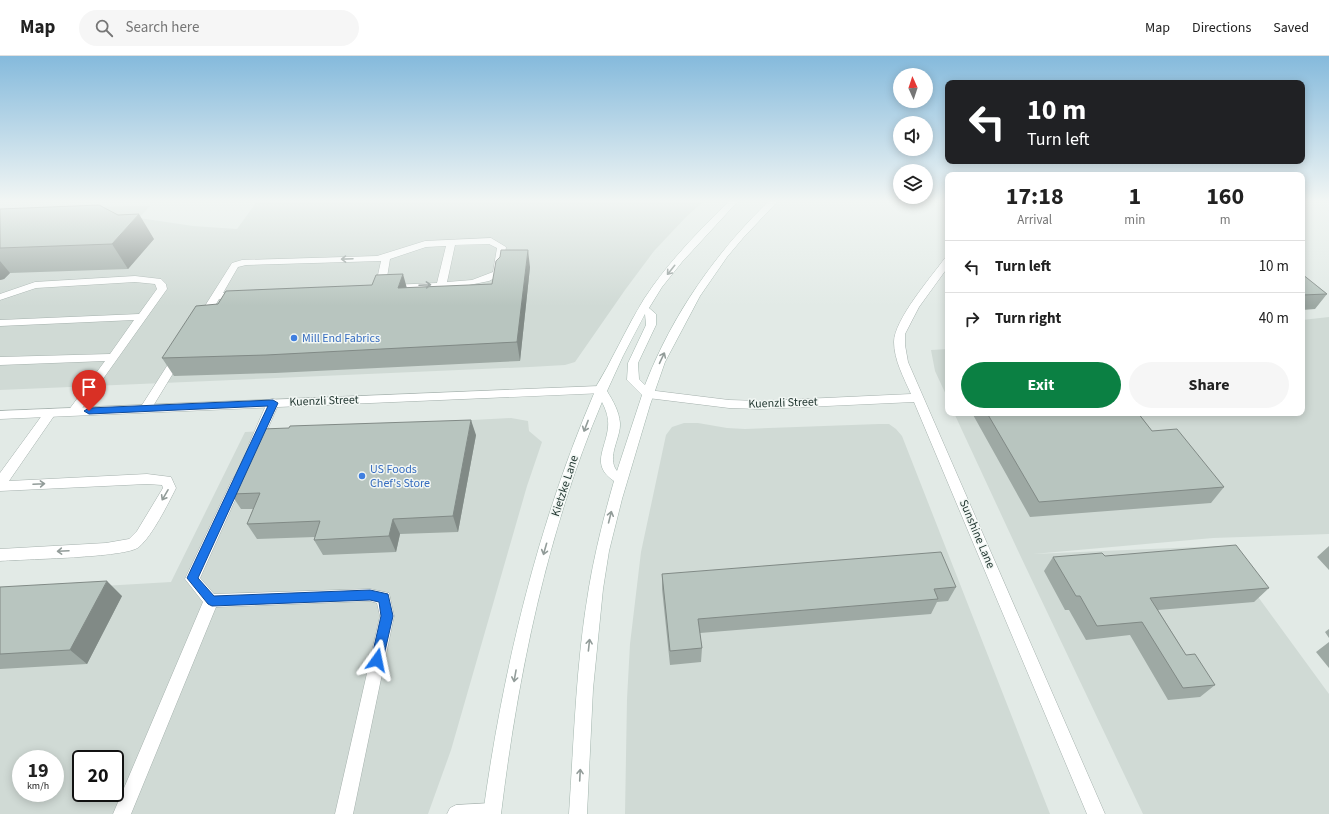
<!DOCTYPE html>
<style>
:root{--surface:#fff;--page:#f6f6f6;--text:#222;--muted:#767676;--line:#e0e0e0;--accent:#0b8043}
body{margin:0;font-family:"Source Sans 3",sans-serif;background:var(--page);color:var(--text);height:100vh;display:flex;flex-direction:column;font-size:15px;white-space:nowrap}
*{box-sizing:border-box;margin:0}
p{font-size:13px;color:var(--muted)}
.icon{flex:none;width:22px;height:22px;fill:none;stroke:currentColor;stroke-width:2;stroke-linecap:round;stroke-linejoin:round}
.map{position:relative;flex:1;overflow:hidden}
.sheet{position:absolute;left:945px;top:116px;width:360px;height:244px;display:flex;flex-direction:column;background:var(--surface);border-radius:8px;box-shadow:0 2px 10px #0003}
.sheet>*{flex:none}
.guide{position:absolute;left:945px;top:24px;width:360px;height:84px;border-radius:8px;box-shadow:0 2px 10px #0003;background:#202124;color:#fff;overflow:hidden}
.needle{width:26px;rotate:357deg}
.buttons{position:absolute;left:893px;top:12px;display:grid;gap:8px}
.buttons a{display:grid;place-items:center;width:40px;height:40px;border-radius:50%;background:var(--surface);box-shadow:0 2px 10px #0003;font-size:20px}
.speed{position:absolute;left:12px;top:694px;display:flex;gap:8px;font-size:20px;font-weight:700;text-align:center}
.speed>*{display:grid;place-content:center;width:52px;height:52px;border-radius:50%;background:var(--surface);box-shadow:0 2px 10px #0003;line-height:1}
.speed small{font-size:10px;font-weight:400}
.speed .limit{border:2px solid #111;border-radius:6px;background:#fff;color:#111}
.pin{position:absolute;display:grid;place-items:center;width:34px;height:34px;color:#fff;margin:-41px -17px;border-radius:50% 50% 50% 0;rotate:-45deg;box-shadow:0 0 4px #0007}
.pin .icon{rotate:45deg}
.me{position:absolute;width:44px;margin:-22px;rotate:12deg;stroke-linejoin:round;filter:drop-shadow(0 0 3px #0008)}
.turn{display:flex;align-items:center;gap:14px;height:84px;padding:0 16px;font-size:18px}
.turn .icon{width:52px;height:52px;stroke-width:2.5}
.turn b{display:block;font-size:28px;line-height:34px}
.eta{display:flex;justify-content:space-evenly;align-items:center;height:68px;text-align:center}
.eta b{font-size:24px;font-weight:700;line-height:28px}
.primary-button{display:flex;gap:8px;margin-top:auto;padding:8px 16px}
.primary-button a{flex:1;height:46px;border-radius:24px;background:var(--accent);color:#fff;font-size:16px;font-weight:700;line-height:46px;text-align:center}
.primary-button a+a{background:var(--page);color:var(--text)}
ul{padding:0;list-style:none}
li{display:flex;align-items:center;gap:12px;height:52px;padding:0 16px;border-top:1px solid var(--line)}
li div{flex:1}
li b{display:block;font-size:15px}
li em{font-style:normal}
header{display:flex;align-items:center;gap:24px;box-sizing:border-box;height:56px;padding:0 20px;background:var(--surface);border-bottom:1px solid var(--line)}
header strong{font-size:19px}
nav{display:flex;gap:22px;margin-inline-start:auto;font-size:14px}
.search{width:280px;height:36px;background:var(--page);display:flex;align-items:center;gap:10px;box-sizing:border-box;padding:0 14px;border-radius:22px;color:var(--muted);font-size:15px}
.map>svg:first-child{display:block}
</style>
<header>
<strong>Map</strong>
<div class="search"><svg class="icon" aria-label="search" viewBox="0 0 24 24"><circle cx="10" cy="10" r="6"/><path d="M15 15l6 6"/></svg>Search here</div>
<nav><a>Map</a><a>Directions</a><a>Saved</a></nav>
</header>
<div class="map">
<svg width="1329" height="758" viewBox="0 0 1329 758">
<rect width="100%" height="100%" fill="#e2eae6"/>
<path fill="#d0dad5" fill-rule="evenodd" d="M258,144H705L686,161L654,195L625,234L575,306L565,309L530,311L0,334V155L20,152L150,150L139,162L193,170L237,173Z
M1329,261V478L1213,482L1033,498L1221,490L1329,638V758H1143L1020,499L954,357H1302V264Z
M948,293V343L935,315L931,294Z
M511,362L528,365L529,375L542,386L527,430L451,694L428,758H0V536L171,526L245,376ZM21,703H55V737H21ZM81,703H115V737H81Z
M684,367H698L727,372L745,373L879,368H889L896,373L902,380L1050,758H625L627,643L630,588L641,496L666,379L672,371Z"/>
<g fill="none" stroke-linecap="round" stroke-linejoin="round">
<defs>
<path id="lane" d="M491,182L506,191L502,218L489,225L459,231L387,234L385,232L390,229L437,227L446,190L426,191L390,203L385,233L380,236L375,233L381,205L246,209L238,211L223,237H241L243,239L241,241L219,243L207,263L203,264L198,261L232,207L242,204L377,200L425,185ZM489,188L497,192L493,216L472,224L447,226L455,189Z
M135,220L161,223L166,228L167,233L78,358H70L68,355L105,305L0,309V301L110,298L134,264L0,270V264L139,258L157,233L155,228L135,226L36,232L0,244V238L35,226Z
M178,298L182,299L183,301L150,355H142L140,352L142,349L174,299Z
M273,343L277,344L279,347L261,388L259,391L255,392L251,391L249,388L267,347L269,344Z
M50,353L54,354L56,357L9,425L147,418L171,421L176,432C168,448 152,480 139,491C126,502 23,503 0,505V493L106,487L129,483L137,475L163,432L162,429L147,428L0,435V417L46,354Z
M238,419L242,421L244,424L200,522L214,538L370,533L389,537L394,560L353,758H335L380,560L377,547L370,545L216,551L131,758H113L203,546L185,523L232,424L234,421Z
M492,747L498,750L501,756L500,758H447L450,752L456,749Z"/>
<path id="street" d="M948,201V211L919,251L905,278V289L908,306L1105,758H1087L914,346L760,353L729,352L648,342L644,341L642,338L644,335L648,334L729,344L760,345L911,338C904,322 894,304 894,286C894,264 931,221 945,202Z
M600,330L604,331L606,334L604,337L0,363V355Z"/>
<path id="secondary" d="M730,144H739L682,206L662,231L649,252L656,258V269L638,307L639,323L645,329C672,259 716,196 770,144H779L743,182L727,201L700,240L665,306L650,349L622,443L609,495L603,533L593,633L587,758H569C574,683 576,606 589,531C595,496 604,460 614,425C590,409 606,393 608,371C609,362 606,354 602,346C547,476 518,618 501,758H483C503,613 537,470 595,335L594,334C612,305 626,272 644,243C668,206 699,175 730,144ZM645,258L646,269L628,307L627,324L642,339L617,415C606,401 621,382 620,367C619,355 613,345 607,335L623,300Z"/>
</defs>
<use href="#lane" stroke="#a5b1ad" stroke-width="1"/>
<use href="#street" stroke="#a5b1ad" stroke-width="1"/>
<use href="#secondary" stroke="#a2b5ad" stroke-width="1"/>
<use href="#lane" fill="#fff" fill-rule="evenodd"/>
<use href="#street" fill="#fff" fill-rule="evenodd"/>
<use href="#secondary" fill="#fff" fill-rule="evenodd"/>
</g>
<path fill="#9ea9a4" d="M0,153L154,183L128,213L10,217L4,223L0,224Z
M530,211L520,305L275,317L174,320L162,302L407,232L492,228Z
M1302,218L1327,238L1315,253L1302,254Z
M972,357H1138L1152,375L1224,431L1211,447L1030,461Z
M476,379L458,476L400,478L396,496L323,499L314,484L315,481L257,483L247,468L253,453H241L231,438Z
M1329,490V514L1317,501Z
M1105,500L1269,532L1254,546L1158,554L1186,599L1215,629L1200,641L1168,644L1130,579L1086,584L1069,554H1065L1044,515L1053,501Z
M662,518L956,531L948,545L937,546L931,558L700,577L702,592L701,606L670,609L662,533Z
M0,531L122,540L87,608L0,613Z
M1329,573V582L1325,576Z
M1329,586V612L1316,596Z"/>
<path fill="#818a86" d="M139,158L154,183L128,213L112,188Z
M528,194L530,211L520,305L517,286Z
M0,205L10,217L4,223L0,224Z
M403,218L408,236L398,232Z
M471,364L476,379L458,476L453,460Z
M393,463L400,478L396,496L389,480Z
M107,525L122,540L87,608L70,594Z"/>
<path fill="#b8c5bf" stroke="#818a86" d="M99,149L118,159L139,158L112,188L0,192V153Z
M501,194H528L517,286L266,299L162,302L196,250L218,248L226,235L372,229L376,219L403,218L398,232L492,228L496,205L500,201Z
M1302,218L1327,238L1302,239Z
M987,357H1138L1152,375L1177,373L1224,431L1039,446Z
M471,364L453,460L393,463L389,480L314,484L320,465L247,468L260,437L231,438L262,373L289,372L290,370Z
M1236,489L1269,532L1150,542L1186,599L1195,598L1215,629L1183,632L1142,566L1097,570L1080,540H1076L1053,501L1102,497L1105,500Z
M941,496L956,531L934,533L938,543L698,563L702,592L670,595L662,518Z
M107,525L70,594L0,598V531Z"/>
<defs><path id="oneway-shaft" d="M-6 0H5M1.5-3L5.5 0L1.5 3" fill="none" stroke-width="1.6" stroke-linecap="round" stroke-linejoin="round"/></defs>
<g stroke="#929c99">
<use href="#oneway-shaft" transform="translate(347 203) rotate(178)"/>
<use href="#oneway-shaft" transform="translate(671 214) rotate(129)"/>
<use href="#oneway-shaft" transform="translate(425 229) rotate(-3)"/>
<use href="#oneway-shaft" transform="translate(662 302) rotate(-65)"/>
<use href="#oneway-shaft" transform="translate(586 370) rotate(111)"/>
<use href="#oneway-shaft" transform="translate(39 428) rotate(-3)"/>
<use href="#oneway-shaft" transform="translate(165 439) rotate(120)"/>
<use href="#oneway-shaft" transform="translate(610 461) rotate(-76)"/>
<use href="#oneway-shaft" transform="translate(545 493) rotate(106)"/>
<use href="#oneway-shaft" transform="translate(63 495) rotate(177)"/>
<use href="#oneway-shaft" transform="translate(589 589) rotate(-84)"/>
<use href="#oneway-shaft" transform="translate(515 620) rotate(100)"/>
<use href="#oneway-shaft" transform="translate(580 719) rotate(-87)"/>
</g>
<linearGradient id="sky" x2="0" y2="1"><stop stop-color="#85badc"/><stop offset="0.58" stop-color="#f2f6f4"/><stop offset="1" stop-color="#f2f6f4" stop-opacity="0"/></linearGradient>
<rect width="1329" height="250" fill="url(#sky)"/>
<path fill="#1a73e8" stroke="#114b97" d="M273,344L278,347L198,522L214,540L370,534L388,538L393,560L382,608L377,610L373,608L371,604L381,560L379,546L370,544L212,550L208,548L187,522L268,350L89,358L84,355L89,352Z"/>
<g fill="#3f7fe0" stroke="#f2f7f4" stroke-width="1.5">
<circle cx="294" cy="282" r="4"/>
<circle cx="362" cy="420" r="4"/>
</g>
<g text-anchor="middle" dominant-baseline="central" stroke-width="3" stroke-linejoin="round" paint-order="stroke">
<g font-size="12" fill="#366cbe" stroke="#f2f7f4" text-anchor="start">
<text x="302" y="282">Mill End Fabrics</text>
<text x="370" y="413">US Foods<tspan x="370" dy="14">Chef's Store</tspan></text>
</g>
<g font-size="12" fill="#243933" stroke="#f2f7f4">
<text transform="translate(324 345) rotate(-2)">Kuenzli Street</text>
<text transform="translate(783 347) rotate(-2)">Kuenzli Street</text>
<text transform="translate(565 430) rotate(-72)">Kietzke Lane</text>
<text transform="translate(977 478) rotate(67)">Sunshine Lane</text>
</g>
</g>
</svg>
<div class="buttons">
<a><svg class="needle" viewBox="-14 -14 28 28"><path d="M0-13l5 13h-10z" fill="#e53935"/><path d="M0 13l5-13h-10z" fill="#767676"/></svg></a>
<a><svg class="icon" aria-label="sound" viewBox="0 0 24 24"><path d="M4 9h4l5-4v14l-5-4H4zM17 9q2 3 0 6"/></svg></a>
<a><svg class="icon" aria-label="layers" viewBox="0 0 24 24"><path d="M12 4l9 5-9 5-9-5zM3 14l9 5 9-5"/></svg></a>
</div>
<div class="speed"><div>19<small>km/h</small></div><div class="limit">20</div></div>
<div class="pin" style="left:89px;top:355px;background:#d93025"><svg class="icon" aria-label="arrive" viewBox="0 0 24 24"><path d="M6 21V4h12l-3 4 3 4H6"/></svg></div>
<svg class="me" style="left:377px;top:604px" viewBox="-20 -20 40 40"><path d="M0-17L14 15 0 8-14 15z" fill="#1a73e8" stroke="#fff" stroke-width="4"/></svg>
<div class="guide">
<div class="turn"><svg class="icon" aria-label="left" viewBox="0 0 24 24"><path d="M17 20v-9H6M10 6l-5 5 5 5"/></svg><div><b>10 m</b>Turn left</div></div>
</div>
<section class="sheet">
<div class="eta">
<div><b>17:18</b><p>Arrival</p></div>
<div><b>1</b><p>min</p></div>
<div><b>160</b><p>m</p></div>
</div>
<ul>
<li><svg class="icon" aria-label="left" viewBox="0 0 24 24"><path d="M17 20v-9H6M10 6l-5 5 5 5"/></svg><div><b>Turn left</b></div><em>10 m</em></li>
<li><svg class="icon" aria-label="right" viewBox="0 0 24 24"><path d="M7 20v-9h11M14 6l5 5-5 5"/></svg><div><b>Turn right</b></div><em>40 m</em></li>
</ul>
<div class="primary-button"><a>Exit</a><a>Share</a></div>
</section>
</div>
